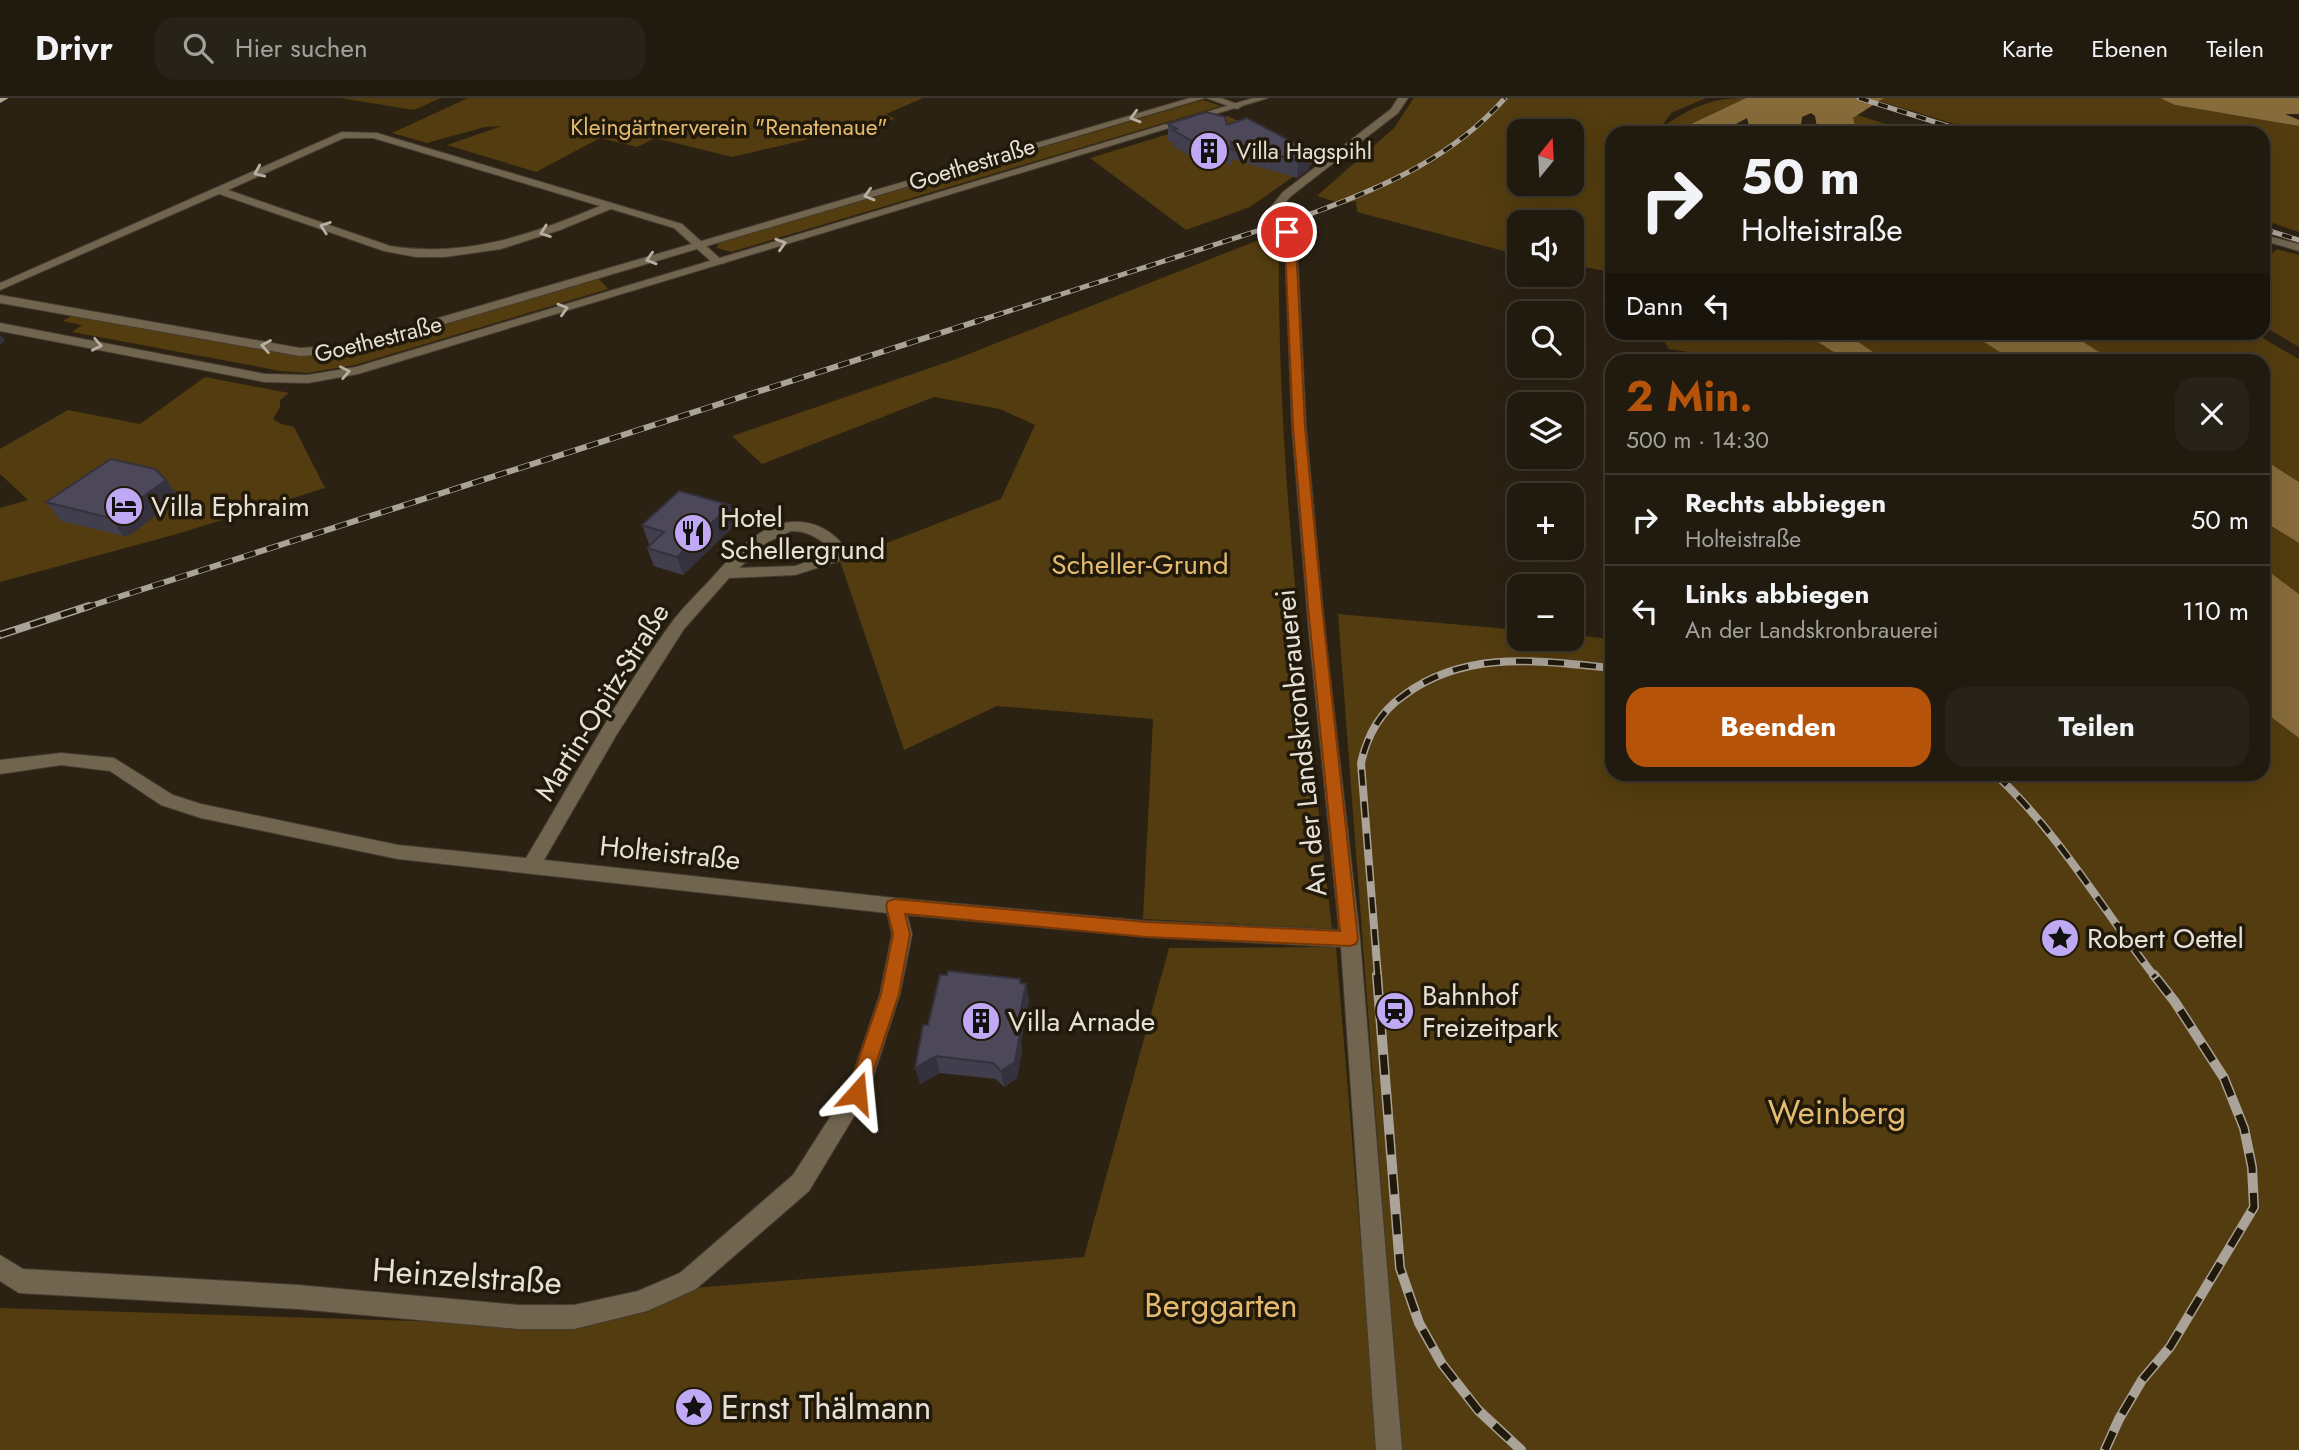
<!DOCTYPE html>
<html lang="de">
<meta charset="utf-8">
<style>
:root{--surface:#201a0f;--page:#282318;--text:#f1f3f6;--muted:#a2a19e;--line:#3d382f;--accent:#b45309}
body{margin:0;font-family:Jost,sans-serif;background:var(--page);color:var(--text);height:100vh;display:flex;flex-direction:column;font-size:26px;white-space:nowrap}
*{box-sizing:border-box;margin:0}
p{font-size:23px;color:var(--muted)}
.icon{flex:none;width:38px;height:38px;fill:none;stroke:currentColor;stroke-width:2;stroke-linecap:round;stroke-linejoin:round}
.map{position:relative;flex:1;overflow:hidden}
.panel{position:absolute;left:1605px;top:256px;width:665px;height:427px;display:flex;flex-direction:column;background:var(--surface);border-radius:21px;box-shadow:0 7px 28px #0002,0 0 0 2px var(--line)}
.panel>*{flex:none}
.banner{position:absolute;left:1605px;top:28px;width:665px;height:214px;border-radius:21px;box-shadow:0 7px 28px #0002,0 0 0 2px var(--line);background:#201a0f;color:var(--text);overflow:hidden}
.needle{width:46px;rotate:18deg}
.fabs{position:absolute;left:1507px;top:21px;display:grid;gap:14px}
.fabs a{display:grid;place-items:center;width:77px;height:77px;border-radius:14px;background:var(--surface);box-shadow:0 7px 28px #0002,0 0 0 2px var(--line);font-size:35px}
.pin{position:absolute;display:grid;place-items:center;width:60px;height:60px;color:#fff;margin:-30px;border:4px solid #fff;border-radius:50%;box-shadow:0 2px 7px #0007}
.me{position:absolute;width:77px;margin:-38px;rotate:18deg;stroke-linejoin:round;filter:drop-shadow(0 0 5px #0008)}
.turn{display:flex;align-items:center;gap:24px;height:147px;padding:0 21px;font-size:32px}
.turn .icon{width:91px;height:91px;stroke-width:2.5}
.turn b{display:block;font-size:49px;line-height:60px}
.then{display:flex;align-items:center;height:66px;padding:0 21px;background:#0003;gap:14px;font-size:26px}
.round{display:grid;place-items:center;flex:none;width:74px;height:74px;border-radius:21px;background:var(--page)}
.headline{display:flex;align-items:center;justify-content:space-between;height:119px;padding:0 21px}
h1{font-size:42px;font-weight:700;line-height:52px;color:var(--accent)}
.action{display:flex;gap:14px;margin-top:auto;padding:14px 21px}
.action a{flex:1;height:80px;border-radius:21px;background:var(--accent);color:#fff;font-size:28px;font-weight:700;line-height:80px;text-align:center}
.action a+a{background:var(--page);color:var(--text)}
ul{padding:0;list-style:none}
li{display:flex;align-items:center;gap:21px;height:91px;padding:0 21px;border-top:2px solid var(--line)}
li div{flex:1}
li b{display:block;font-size:26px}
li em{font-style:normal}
header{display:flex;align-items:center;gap:42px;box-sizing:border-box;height:98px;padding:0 35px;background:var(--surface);border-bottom:2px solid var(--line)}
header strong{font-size:33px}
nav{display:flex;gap:38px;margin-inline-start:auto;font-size:24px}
.search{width:490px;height:63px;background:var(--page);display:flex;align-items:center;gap:18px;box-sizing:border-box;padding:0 24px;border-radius:21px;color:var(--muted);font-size:26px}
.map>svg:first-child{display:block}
</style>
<header>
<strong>Drivr</strong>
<div class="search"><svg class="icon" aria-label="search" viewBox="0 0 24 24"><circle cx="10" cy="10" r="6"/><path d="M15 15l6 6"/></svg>Hier suchen</div>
<nav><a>Karte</a><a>Ebenen</a><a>Teilen</a></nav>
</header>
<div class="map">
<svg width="2299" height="1352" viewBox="0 0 2299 1352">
<rect width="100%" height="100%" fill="#2b2214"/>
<path fill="#533c0f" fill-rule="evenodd" d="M340,0H441L414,12Z
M468,0H923L886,16L895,21L732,59L655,40L637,49L600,40L536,74L447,47L502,28L485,29L427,45L392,35Z
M1414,0H1706L1671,15L1661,30C1692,9 1709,0 1746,0L1672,35H1612V174L1572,167V124H1519V157L1357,114L1356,103L1342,106L1317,98L1394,30ZM1519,33H1572V86H1519Z
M1884,0H2160L2175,7L2299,28V134L2263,122V35H1984L1879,3Z
M1203,2L1221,8L731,154L717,150L718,145Z
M1857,17L1915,35H1857L1852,20Z
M1228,18L1317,62L1250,109L1186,132L1090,60Z
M1279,134C1276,367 1306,600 1332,831L1143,821L1153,621L997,608L904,652L840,463L1001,401L1035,327L1000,311L934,299L762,366L732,338L956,261Z
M2277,151L2299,157V249L2263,228V164Z
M598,180L608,191L355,267L307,275L281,273L72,234L82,227L63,223L73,217L295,257L331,259Z
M1659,235C1690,235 1723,231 1754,235C1777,237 1777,249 1807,242L1796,235H1804L1846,262H1695L1688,254L1669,251Z
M1845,235H1970L2012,262H1885Z
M2069,235H2254L2299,261V384L2263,361V262H2112Z
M205,279L289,295L280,302V309L273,321L281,326L294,329L325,390L177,436L0,484V410L28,402L0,376V351L68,312L140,326Z
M2263,423L2299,445V496L2263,469Z
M1338,516L1519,532V541H1572V537L1612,541V676H2263V613L2299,640V1352H1401Z
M1336,849L1378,1352H0V1210L573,1228L693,1190L1084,1159L1169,850Z"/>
<path fill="#876b3a" d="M1746,0H1884L1853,20L1857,35H1818L1815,18L1811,15L1802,19L1800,35H1751L1747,20L1719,35H1672Z
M2160,0H2299V16H2285L2299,22V28L2175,7Z
M1804,235H1845L1885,262H1846Z
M1970,235H2069L2112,262H2012Z
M2263,361L2299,384V445L2263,423Z
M2263,469L2299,496V640L2263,613Z"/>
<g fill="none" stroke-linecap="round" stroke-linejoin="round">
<defs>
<path id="minor" d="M1206,0H1221L1242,8L1237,11Z
M1398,0H1408L1398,15L1291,98L1276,115C1283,130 1291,128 1297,148L1306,329L1325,534L1360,841L1402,1352H1376L1341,849L1146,839L907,817L912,836L900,896L868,995L809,1093L696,1191L647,1213L574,1231H518L298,1211L19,1195L0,1183V1157L23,1171L298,1187L518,1207H574L638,1193L680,1175L793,1077L848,991L880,896L892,836L887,815L398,761L201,720L161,707L110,673L61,667L0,676V662L61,655L114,660L173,697L201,706L398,747L526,760C573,682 617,599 672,524C683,509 698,495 711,481C728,462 748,439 772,429C797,418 826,425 843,447L839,463L795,477L729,480L684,531L617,636L544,762L895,800L1146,823L1339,832L1309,534L1292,329L1285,148C1281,134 1271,129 1266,115L1283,94L1391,11ZM791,433C807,433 816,439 828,448L827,457L795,468L739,470L768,444Z
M342,34L377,35L682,126L725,165L715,167L674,130L611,111L560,132L501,151L445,159H416L384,153L219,96L0,192V185ZM344,40H373L600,108C531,137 465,160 390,148L228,92Z
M2272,139L2299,146V153L2268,144L2266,142Z"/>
<path id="tertiary" d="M1190,0H1205L347,255L300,258L0,205V197L300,250L346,247Z
M1253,0H1268L358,276L308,285L265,284L0,233V225L265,276L308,277L356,269Z"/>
<path id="primary" d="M0,0H7L0,4Z"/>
</defs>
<use href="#minor" stroke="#453d2f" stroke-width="2"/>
<use href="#tertiary" stroke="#453d2f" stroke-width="2"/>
<use href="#primary" stroke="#453d2f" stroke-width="2"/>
<use href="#minor" fill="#716550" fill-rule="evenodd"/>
<use href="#tertiary" fill="#716550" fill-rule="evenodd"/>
<use href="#primary" fill="#bfa67b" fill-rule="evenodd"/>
<path stroke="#aaa399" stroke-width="2" d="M0,4L7,0"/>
<defs>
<path id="rail-far3" d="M1859,0L1970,35
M2263,131L2299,142
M975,224L1313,115C1386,88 1453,59 1505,0"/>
<path id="rail-far2" d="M84,510L981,222"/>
<path id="rail-far1" d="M0,537L89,508
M1995,676C2059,735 2102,811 2155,879
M1378,879L1361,665C1367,638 1380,614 1403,598C1465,551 1540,563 1612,570"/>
<path id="rail" d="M1377,877L1400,1170L1419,1225L1442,1266L1478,1312L1521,1352
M2105,1352L2119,1321L2142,1282L2170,1249L2254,1109L2252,1069L2244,1030L2224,980L2175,904L2154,877"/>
</defs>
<use href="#rail-far3" stroke="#aaa399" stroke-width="5"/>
<use href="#rail-far2" stroke="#aaa399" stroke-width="6"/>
<use href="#rail-far1" stroke="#aaa399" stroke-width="8"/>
<use href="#rail" stroke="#aaa399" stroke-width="10"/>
<use href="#rail-far3" stroke="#21190a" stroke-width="3.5" stroke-dasharray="10" stroke-linecap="butt"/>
<use href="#rail-far2" stroke="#21190a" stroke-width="4.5" stroke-dasharray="12" stroke-linecap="butt"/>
<use href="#rail-far1" stroke="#21190a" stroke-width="5" stroke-dasharray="16" stroke-linecap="butt"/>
<use href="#rail" stroke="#21190a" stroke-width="7" stroke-dasharray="20" stroke-linecap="butt"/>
</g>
<path fill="#413e4d" d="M1247,20L1309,71L1297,80L1232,61V68L1215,57L1197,62L1173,48V45L1168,42V26L1227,27Z
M166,382L179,400L130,437L124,438L61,423L46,404Z
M730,407L736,426L683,477L654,468L647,450L650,446H649L642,427Z
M1020,881L1021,885L1026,886L1029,903L1021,943L1022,953L1017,980L1004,989L996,981L940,975L920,986L928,927Z"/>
<path fill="#35323e" d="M1215,40V57L1197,62V46Z
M1311,54L1309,71L1297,80L1298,63Z
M1,237L5,243L0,246V238Z
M166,382L179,400L130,437L124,438L110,420Z
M730,407L736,426L683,477L677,459Z
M1026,886L1029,903L1021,943L1022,953L1017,980L1004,989L1001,973L1016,936Z
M936,958L940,975L920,986L915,970Z"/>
<path fill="#4c4859" stroke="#35323e" stroke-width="2" d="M1206,14L1225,19L1227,27L1247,20L1311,54L1298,63L1231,44L1233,52L1215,40L1197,46L1173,32L1177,31L1168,26Z
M111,361L155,371L166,382L116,418L110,420L46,404Z
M679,393L730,407L677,459L647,450L664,434L642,427Z
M948,873L1020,881V885L1026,886L1016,936H1020L1015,964L1001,973L993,965L936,958L915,970L923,927H928L940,877H947Z"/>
<defs><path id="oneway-chevron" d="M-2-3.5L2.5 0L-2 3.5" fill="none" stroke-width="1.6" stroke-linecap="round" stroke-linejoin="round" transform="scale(1.75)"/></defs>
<g stroke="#b7afa1">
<use href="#oneway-chevron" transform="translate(1135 19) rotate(164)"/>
<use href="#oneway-chevron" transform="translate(259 74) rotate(156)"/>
<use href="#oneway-chevron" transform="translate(869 97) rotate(164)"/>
<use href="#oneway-chevron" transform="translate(325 129) rotate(-161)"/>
<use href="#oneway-chevron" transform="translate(545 134) rotate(160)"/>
<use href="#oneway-chevron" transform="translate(781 146) rotate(-17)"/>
<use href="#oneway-chevron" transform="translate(651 161) rotate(163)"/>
<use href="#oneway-chevron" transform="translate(563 211) rotate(-17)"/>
<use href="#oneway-chevron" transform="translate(97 247) rotate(11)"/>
<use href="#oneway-chevron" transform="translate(266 248) rotate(-170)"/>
<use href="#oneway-chevron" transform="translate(345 274) rotate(-11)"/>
</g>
<path fill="#b45309" stroke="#753606" stroke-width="2" d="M1287,131L1292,134L1296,148L1305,329L1322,508L1358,841L1356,846L1350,848L1146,839L905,816L910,836L899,896L864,1002L857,1004L850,1002L847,995L881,896L893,836L886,808L888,803L895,801L1146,824L1340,833L1308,508L1293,329L1285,148L1282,134Z"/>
<defs>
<symbol id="building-disc" viewBox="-11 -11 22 22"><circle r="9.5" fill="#bfa9f4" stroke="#21190a"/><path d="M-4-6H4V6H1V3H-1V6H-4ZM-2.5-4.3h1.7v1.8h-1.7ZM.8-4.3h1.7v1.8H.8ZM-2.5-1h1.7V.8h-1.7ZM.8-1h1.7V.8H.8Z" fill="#111"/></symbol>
<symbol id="hotel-disc" viewBox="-11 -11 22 22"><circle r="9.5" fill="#bfa9f4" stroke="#21190a"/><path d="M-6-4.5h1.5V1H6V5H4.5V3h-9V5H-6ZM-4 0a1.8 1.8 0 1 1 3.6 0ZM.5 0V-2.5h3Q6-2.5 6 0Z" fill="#111"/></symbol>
<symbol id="restaurant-disc" viewBox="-11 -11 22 22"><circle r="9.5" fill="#bfa9f4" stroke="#21190a"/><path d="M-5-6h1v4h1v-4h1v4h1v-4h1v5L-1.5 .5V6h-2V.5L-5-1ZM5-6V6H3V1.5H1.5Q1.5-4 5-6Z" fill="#111"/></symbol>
<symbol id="sight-disc" viewBox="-11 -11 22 22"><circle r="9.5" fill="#bfa9f4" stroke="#21190a"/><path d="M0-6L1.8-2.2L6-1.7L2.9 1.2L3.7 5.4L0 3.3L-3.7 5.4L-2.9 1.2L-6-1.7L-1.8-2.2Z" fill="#111"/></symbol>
<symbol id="station-disc" viewBox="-11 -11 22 22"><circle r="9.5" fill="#bfa9f4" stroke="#21190a"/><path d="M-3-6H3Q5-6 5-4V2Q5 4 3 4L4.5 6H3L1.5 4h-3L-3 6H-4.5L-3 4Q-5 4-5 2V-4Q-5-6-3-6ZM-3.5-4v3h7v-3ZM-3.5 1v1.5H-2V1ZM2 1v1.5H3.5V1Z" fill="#111"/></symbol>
</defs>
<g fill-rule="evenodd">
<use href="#building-disc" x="1187" y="31" width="44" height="44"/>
<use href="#hotel-disc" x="102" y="386" width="44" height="44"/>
<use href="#restaurant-disc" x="671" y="413" width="44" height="44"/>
<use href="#sight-disc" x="2038" y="818" width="44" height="44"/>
<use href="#station-disc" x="1373" y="891" width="44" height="44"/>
<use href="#building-disc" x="959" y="901" width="44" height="44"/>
<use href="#sight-disc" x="672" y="1287" width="44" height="44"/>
</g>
<g text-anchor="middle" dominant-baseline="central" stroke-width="7" stroke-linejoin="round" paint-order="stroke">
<g font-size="23" fill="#e5bb6f" stroke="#21190a">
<text x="729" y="29">Kleingärtnerverein "Renatenaue"</text>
</g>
<g font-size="23" fill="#e6e0d7" stroke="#21190a" text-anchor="start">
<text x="1236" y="53">Villa Hagspihl</text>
</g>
<g font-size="23" fill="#e6e0d7" stroke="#21190a">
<text transform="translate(972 66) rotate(-17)">Goethestraße</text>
<text transform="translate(378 241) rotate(-14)">Goethestraße</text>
</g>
<g font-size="28" fill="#e6e0d7" stroke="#21190a" text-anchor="start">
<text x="151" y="408">Villa Ephraim</text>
<text x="720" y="419">Hotel<tspan x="720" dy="32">Schellergrund</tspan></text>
<text x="2087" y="840">Robert Oettel</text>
<text x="1422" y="897">Bahnhof<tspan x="1422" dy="32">Freizeitpark</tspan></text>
<text x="1008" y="923">Villa Arnade</text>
</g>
<g font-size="28" fill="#e5bb6f" stroke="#21190a">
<text x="1140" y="466">Scheller-Grund</text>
</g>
<g font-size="28" fill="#e6e0d7" stroke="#21190a">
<text transform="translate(602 604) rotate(-58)">Martin-Opitz-Straße</text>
<text transform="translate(1301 645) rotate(-96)">An der Landskronbrauerei</text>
<text transform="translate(670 755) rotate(6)">Holteistraße</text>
</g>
<g font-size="33" fill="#e5bb6f" stroke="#21190a">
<text x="1837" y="1014">Weinberg</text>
<text x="1221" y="1207">Berggarten</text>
</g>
<g font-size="33" fill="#e6e0d7" stroke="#21190a">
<text transform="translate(467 1178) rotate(4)">Heinzelstraße</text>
</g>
<g font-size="33" fill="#e6e0d7" stroke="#21190a" text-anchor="start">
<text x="721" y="1309">Ernst Thälmann</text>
</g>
</g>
</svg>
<div class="fabs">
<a><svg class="needle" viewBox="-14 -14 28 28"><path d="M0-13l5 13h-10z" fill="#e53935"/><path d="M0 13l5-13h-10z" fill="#a2a19e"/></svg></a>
<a><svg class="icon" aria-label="sound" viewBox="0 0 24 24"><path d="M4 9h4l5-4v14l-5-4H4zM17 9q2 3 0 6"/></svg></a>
<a><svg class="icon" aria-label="search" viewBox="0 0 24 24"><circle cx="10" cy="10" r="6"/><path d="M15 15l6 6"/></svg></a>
<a><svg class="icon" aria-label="layers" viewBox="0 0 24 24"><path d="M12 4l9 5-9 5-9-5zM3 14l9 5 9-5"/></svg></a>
<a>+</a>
<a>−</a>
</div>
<div class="pin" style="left:1287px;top:134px;background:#d93025"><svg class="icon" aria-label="arrive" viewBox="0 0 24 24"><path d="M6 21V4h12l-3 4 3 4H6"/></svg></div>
<svg class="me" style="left:857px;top:995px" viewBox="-20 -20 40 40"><path d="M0-17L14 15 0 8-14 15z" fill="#b45309" stroke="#fff" stroke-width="4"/></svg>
<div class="banner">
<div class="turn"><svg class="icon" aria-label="right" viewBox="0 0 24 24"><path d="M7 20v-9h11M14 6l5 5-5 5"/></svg><div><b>50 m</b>Holteistraße</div></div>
<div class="then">Dann<svg class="icon" aria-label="left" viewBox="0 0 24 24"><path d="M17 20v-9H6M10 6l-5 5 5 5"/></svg></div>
</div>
<section class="panel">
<div class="headline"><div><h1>2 Min.</h1><p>500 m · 14:30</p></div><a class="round"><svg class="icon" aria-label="close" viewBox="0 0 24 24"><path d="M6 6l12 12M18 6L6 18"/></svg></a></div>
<ul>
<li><svg class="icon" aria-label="right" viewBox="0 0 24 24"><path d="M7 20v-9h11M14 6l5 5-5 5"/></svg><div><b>Rechts abbiegen</b><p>Holteistraße</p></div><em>50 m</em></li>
<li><svg class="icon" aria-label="left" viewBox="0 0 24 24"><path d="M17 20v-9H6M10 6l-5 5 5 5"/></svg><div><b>Links abbiegen</b><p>An der Landskronbrauerei</p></div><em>110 m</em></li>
</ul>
<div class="action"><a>Beenden</a><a>Teilen</a></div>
</section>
</div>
